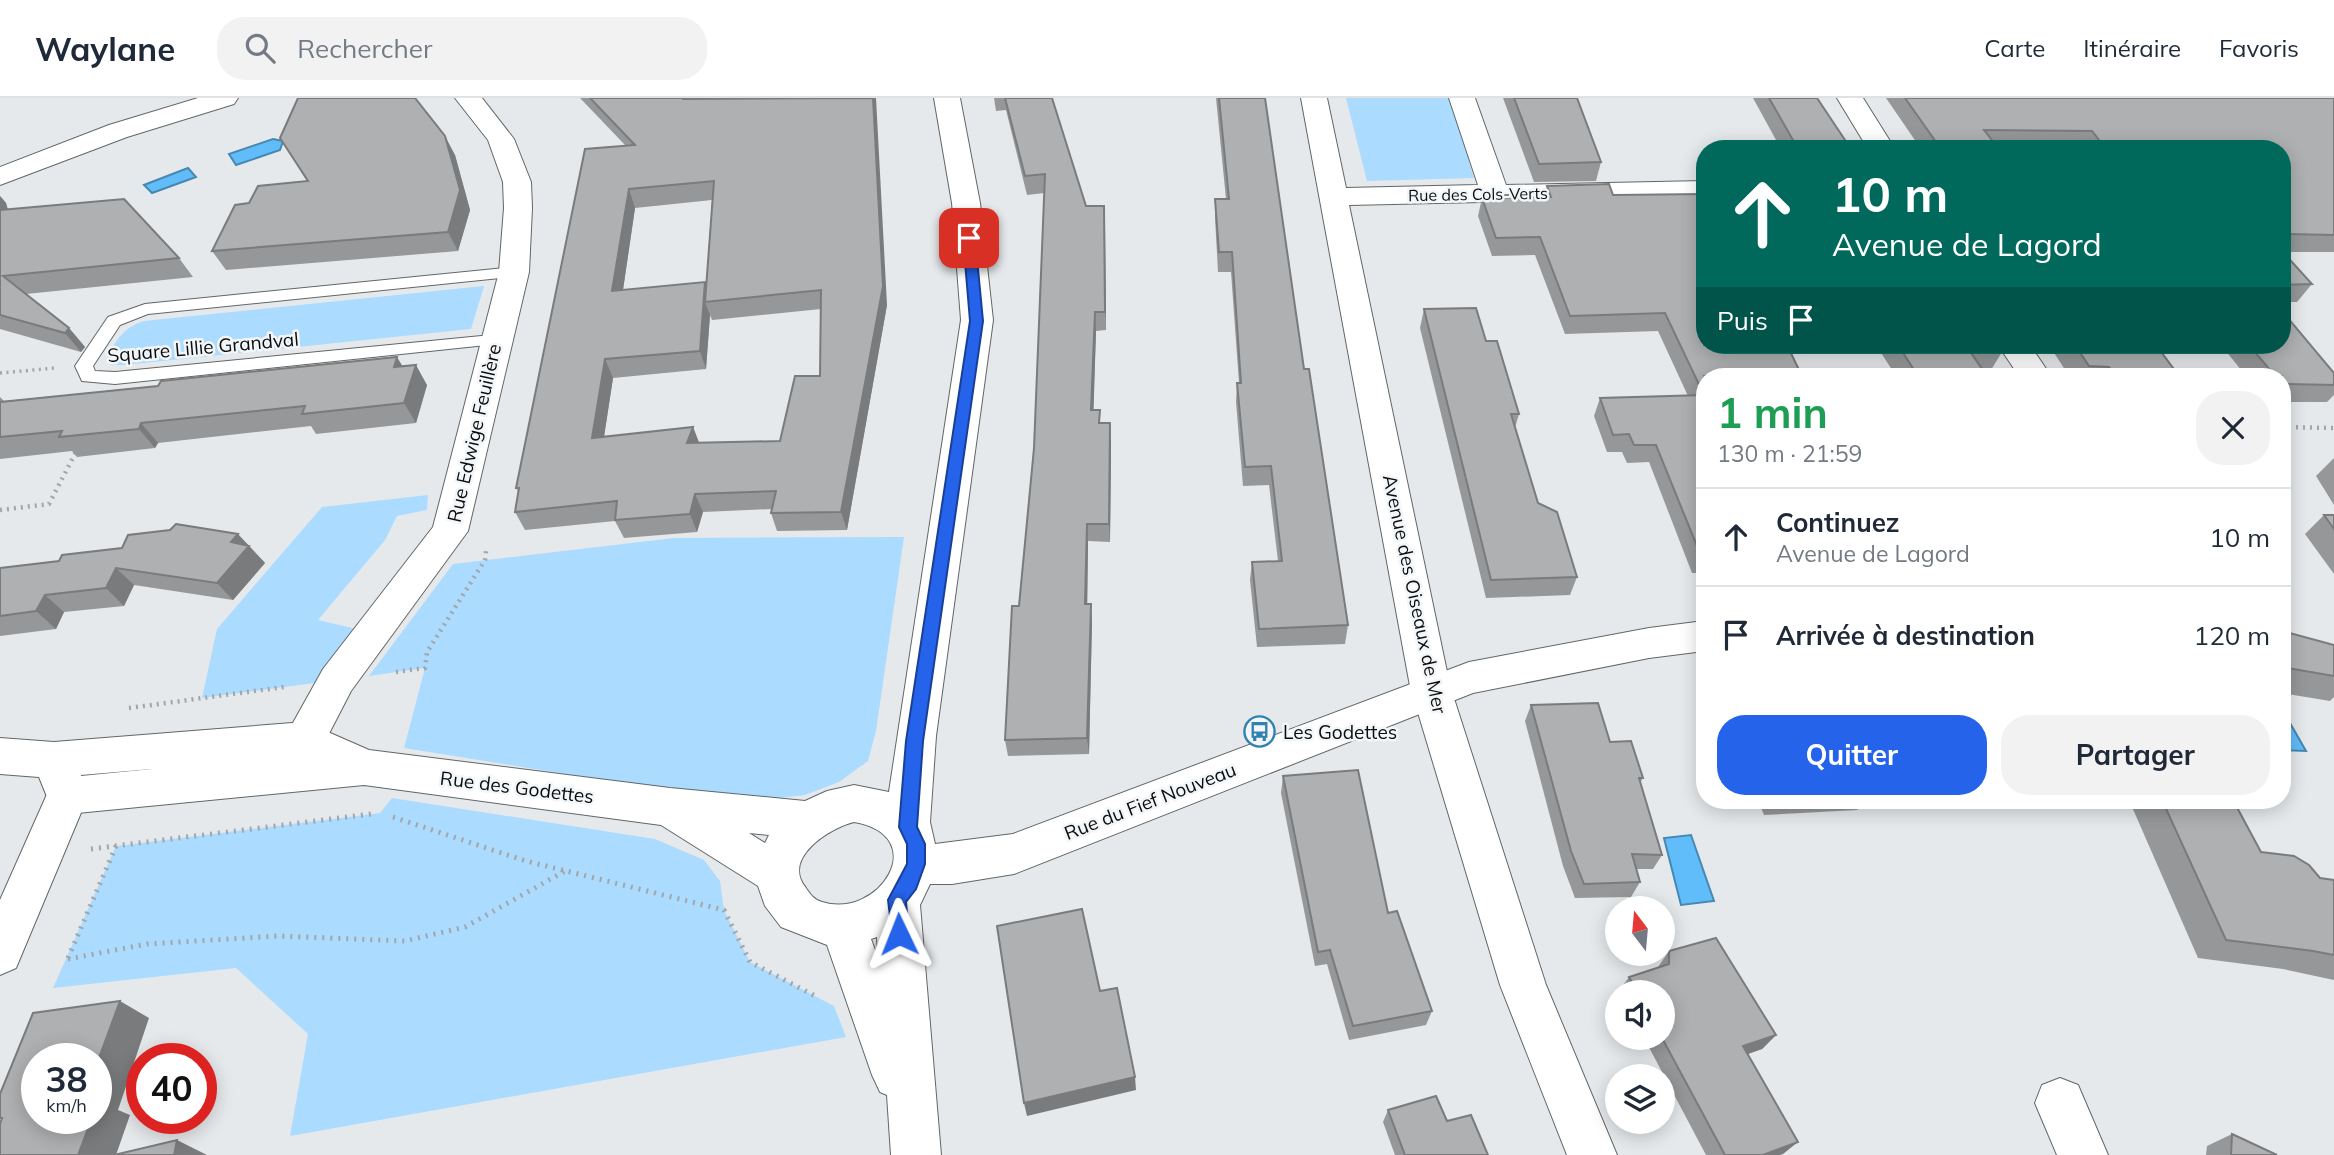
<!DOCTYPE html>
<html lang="fr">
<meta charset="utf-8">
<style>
:root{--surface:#fff;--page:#f2f2f3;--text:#1f2937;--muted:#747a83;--line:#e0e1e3;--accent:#2563eb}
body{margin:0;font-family:Mulish,sans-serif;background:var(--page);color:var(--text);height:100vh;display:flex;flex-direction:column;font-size:26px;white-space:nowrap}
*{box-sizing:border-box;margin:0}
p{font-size:23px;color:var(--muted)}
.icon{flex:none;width:38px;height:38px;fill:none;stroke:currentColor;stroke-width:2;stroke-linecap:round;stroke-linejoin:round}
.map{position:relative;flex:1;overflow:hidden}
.panel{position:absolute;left:1696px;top:270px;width:595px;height:441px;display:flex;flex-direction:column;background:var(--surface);border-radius:28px;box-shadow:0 4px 18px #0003}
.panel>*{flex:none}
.hud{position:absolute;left:1696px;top:42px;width:595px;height:214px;border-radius:28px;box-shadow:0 4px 18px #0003;background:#00695c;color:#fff;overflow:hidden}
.needle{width:46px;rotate:344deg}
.buttons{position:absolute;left:1605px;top:798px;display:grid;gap:14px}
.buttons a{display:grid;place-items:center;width:70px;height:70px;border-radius:50%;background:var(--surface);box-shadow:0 4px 18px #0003;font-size:35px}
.speed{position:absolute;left:21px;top:945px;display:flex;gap:14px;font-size:35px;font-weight:700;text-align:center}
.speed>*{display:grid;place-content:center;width:91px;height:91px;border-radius:50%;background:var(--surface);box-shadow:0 4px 18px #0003;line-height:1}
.speed small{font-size:18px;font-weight:400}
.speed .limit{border:10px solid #d22;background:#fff;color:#111}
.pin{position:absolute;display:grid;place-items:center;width:60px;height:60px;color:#fff;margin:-30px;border-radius:14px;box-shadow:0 4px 10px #0006}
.me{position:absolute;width:77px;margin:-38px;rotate:358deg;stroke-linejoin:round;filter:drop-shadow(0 0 5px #0008)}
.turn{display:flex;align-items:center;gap:24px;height:147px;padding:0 21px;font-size:32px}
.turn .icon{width:91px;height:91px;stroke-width:2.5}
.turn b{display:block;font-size:49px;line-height:60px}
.then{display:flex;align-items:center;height:66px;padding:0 21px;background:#0003;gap:14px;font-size:26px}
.round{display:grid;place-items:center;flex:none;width:74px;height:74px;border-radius:28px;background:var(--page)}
.overview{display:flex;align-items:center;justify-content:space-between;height:119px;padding:0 21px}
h1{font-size:42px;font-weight:700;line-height:52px;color:#1e9e55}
.action{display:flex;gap:14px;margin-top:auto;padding:14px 21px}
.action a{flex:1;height:80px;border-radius:28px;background:var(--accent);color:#fff;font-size:28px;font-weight:700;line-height:80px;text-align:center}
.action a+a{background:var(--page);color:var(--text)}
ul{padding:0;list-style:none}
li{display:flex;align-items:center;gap:21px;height:98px;padding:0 21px;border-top:2px solid var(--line)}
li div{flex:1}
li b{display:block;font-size:26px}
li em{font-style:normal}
header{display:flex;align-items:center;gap:42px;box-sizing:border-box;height:98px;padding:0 35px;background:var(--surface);border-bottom:2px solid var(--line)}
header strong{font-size:33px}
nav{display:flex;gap:38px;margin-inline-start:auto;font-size:24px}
.search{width:490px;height:63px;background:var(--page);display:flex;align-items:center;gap:18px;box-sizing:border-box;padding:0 24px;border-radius:28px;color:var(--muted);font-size:26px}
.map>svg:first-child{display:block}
</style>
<header>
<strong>Waylane</strong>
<div class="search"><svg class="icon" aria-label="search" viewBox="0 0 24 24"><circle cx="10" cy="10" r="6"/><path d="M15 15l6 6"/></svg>Rechercher</div>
<nav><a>Carte</a><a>Itinéraire</a><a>Favoris</a></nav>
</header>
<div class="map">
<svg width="2334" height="1057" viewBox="0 0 2334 1057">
<rect width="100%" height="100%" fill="#e6e9eb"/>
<path fill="#abdbfe" d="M1346,0H1457L1479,64H1469L1474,80L1367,83Z
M484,188L471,231L124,267H111L107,260C117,241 123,230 144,223Z
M428,397L427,412L397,418L385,442L318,522L373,535L337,582L202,600L217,531L322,409Z
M904,439L876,633L868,663L839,684L805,697L741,704L404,650L425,570L369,578L453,466L674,440Z
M392,700L655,741L704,762L720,783L724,812L750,864L834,908L846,939L290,1038L308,936L236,870L53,890L116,748L380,715Z"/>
<path fill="#61bdfa" stroke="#4788b3" stroke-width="2" d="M273,41L283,43L280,52L236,67L229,56Z
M188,70L196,79L152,95L144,87Z
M2282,611L2306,653L2282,652Z
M1691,737L1714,803L1681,807L1664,740Z"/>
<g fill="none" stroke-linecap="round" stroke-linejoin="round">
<defs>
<path id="service" d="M514,169L522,174L520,178L148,216L120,227L93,268L95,273L115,274L502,236L505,240L496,246L115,286L82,283L75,268L108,219L145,206Z"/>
<path id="minor" d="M198,0H238L234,6L127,39L0,87V69L109,27Z
M455,0H482L514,41L531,84L532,110L529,174L468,433L351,593L320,653L305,658L290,653L284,641L323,571L433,429L439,406L499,174L504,110L503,84L488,42Z
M1301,0H1327L1346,90L1478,87L1449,0H1475L1506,87L1704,83V99L1349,107L1450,588L1546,887L1617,1057H1567L1500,887L1410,588Z
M1837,0H1863L1895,51H1868Z
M1998,247H2030L2051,278H2019Z
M67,680L82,685L88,698L16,870L0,877V802L52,685Z
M2060,980L2078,987L2108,1057H2057L2035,1005L2042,987Z"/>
<path id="tertiary" d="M934,0H960L980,105L993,222L936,638L930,724L935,746L1013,736L1469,564L1649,530L1704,523V553L1649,560L1473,595L1014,776L952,786H930L920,807L941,1057H891L887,997L880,994L872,977L827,847L781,829L765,808L758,788L661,727L364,687L67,716L52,711L39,679L0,676V640L54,644L305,624L369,652L670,690L805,703L827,693L854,687L889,694L961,222L952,105ZM152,671L81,678V677ZM854,724C933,738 879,822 822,804C814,802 810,796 806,790C781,760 830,730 854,724ZM749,735L769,737L765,745ZM877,839L878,860L871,841Z"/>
</defs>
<use href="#service" stroke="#636667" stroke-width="2"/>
<use href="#minor" stroke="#636667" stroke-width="2"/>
<use href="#tertiary" stroke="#636667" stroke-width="2"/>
<path stroke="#a3a5a7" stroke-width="3.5" stroke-dasharray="2 4.5" stroke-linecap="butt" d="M0,275L55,270"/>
<path stroke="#a3a5a7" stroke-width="4.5" stroke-dasharray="2 5" stroke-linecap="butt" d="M2282,329L2334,330
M0,412L49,406L77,352
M396,574L425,570L427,554L485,462L486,453
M129,610L284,589"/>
<path stroke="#a3a5a7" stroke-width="5" stroke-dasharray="2 6" stroke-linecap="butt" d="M393,719L526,763L724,812L750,864L817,899
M91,751L371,716
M68,860L116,748
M68,861L147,846L278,838L405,843L465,829L565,773"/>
<use href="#service" fill="#fff" fill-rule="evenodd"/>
<use href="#minor" fill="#fff" fill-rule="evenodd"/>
<use href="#tertiary" fill="#fff" fill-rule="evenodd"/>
</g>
<path fill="#969799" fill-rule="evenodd" d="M580,0H682L887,207L847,432L777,433L771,415L772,411L703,414L697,434L624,440L615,423L525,432L515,414L519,394L516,390L625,47ZM712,102L706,189L705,184L623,192L635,110ZM821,211L820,278L780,343L699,345L693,329L604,339L613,280L706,271L710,217L712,222Z
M994,0H1052L1086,108H1104L1106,232L1096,233L1093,312L1111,344L1110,444L1088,443L1087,506L1092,523L1089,656L1008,658L1005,642L1034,350L1044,95L1027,97L1006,12L996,13Z
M1216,0H1265L1304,271L1348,527L1345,546L1257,549L1250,482L1252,464L1278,463L1269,387L1243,388L1236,304L1237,285H1239L1231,174H1218L1215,120V101H1226Z
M1503,0H1577L1601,64L1596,83L1534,84Z
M1753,0H1817L1851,51H1781Z
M1886,0H2334V154H2282L2312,186L2297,204H2282V51H2082V50L1998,49L1999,51H1921Z
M280,40L455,57L470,112L458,153L226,172L212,153L249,105L307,83Z
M1547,88L1613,97L1704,278V475H1692L1649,364L1627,365L1622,354H1607L1594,318L1600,300L1688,298L1658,233L1565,236L1535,157L1492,158L1478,118L1482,100L1544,99Z
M0,98L6,105L8,111L179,160L193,179L26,196L69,230L85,249L81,254L0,231Z
M1424,211L1486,243L1519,316L1515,330L1538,405L1577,479L1570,497L1486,500L1420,230Z
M1876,247H1997L2002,254L1991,272H1983L1987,278H1896Z
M2053,247H2156L2179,278H2069L2051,250Z
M2221,247H2282L2334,275V297L2327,304H2282V278H2246Z
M403,268L427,287L416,325L316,336L311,328L158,345L155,350L77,359L72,353L0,361V299L4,303Z
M2334,360V407L2316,378Z
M2324,417H2334V476L2305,436Z
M170,432L249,448L265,465L233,502L134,487L124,508L64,514L56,531L0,538V470L59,463L122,450Z
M2282,533L2334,547V599L2330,603L2282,595Z
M1531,607L1610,644L1643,680L1640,685L1662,757L1653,771H1636L1640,784L1631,799L1575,800L1563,768L1525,623Z
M1283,678L1388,815L1432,913L1426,927L1349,942L1327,866L1315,868L1281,695Z
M1758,702H1866L1857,712L1764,717Z
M2129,702H2233L2261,754L2320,780L2334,782V882L2283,871L2198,860Z
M1669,853L1776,937L1762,951L1748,956L1783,1056L1779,1057H1706L1644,940H1662V894H1620L1619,893L1629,879L1658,869Z
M1388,1012L1447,1023L1488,1057H1395L1383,1024Z
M2232,1036L2277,1057H2206L2207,1048Z"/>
<path fill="#7a7b7d" d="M873,0H876L887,207L847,432L841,414Z
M445,38L455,57L470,112L458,153L448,134Z
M629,91L635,110L620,212L612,193Z
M0,98L6,105L12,131L0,117Z
M1104,108L1105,126L1106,232L1105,214Z
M705,184L711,202L705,204L710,217L706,271L700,253Z
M1095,214L1096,233L1093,330L1091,312Z
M69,230L85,249L81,254L65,235Z
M397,259L409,279L394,269Z
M605,261L613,280L601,358L592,340Z
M416,267L427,287L416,325L404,305Z
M141,325L158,345L155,350L139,331Z
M1110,325L1111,344L1110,444L1109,426Z
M693,329L700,347L687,345Z
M695,396L703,414L697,434L690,416Z
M1087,426L1088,443L1087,523L1085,506Z
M238,436L265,465L233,502L217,485L231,444Z
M116,470L134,487L124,508L106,490Z
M45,497L64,514L56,531L36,513Z
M1091,506L1092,523L1089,656L1087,640Z
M120,903L149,920L118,1012L130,1017L116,1057H78L92,1020H96V968Z
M1776,937L1762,951L1730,962L1743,948Z
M1135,979L1136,992L1027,1018L1024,1005Z
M177,1042L207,1057H174Z
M1798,1044L1783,1056L1779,1057H1763Z"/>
<path fill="#aeb0b2" stroke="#7a7b7d" stroke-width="2" fill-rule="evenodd" d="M298,0H415L445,38L460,92L448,134L212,153L235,107L249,105L258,88L308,83L280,40Z
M590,0H682L683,1L873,0L883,188L841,414L771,415L776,393L695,396L690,416L615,422L617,403L515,414L519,390H516L585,51L635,47ZM714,83L705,204L821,192L820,278H795L780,343L687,345L693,329L592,340L605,261L700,253L705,184L612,193L629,91Z
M1005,0H1052L1086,108H1104L1105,214H1095L1091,312H1100L1099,325H1110L1109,426H1087L1085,506H1091L1087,640L1005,642L1012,508H1019L1034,350L1045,76L1025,78Z
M1219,0H1265L1304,271H1309L1348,527L1259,531L1252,464L1282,463L1271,368L1245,369L1237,285H1241L1232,154H1219L1215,101H1229Z
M1514,0H1577L1601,64L1539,66Z
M1769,0H1817L1851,51H1798Z
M1905,0H2334V137L2282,136V51H2106L2092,33L1984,32L1999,51H1941Z
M1609,86L1613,97L1704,96V247H1787L1802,278H1704V458H1701L1656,347H1634L1629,336L1613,337L1600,300L1704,297L1665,215L1570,218L1540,139L1496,140L1482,100L1551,99L1547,88Z
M124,101L179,160L3,178L69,230L65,235L0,217V112Z
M2282,153L2312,186L2282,187Z
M1476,210L1486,243H1497L1519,316H1511L1538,405L1557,414L1577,479L1491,482L1424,211Z
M2282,213L2334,275V287L2282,286V278H2275L2249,247H2282Z
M1898,247H1997L2002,254L1971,255L1987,278H1918Z
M2075,247H2156L2179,278H2116L2109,269L2089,268Z
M397,259L394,269L416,267L404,305L302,316L305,308L141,325L139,331L59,339L62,333L0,339V304L158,288L161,283Z
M2324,417H2334V431Z
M176,426L238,436L231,444L249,448L217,485L116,470L106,490L45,497L36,513L0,518V470L59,463L62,457L122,450L128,437L170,432Z
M2282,533L2334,547V578L2282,569Z
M1598,605L1610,644L1631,643L1643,680H1639L1662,757L1632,756L1640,784L1584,786L1571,753L1531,607Z
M1358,672L1388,815L1397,813L1432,913L1353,928L1330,852L1318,854L1283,678Z
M2162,702H2233L2261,754L2294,758L2309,767L2320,780L2334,782V857L2313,853L2226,842Z
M1082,811L1100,893L1117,890L1135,979L1024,1005L997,828Z
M1716,840L1776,937L1743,948L1798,1044L1763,1057H1725L1662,940V894H1638L1629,879L1669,866V853Z
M120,903L96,968V961H37V1020H92L78,1057H0V1026L2,1020H0V996L33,915Z
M1436,998L1447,1023L1471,1017L1488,1057H1405L1388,1012Z
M2232,1036L2277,1057H2231Z
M177,1042L174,1057H114Z"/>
<path fill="#2563eb" stroke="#184099" stroke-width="2" d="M969,137L975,140L983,223L923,643L917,729L925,746V766L916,791L906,804L909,836L906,842L899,845L893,842L888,802L907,766V746L899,729L906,643L970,223L963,140Z"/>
<defs>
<symbol id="bus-ring" viewBox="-11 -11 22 22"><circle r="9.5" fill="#f3f6f8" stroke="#3281b3" stroke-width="1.5"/><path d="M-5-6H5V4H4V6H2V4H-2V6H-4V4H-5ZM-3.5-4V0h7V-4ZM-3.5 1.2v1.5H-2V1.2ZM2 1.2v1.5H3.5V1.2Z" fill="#3281b3"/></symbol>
</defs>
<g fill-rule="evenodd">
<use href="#bus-ring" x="1242" y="616" width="35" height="35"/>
</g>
<g text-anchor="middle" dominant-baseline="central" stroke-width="5" stroke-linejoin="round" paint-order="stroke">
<g font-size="16" fill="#0b0c0d" stroke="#f3f6f8">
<text transform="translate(1478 96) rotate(-1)">Rue des Cols-Verts</text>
</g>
<g font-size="19" fill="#0b0c0d" stroke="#f3f6f8">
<text transform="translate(203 249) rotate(-5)">Square Lillie Grandval</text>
<text transform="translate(474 335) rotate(-77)">Rue Edwige Feuillère</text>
<text transform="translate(1415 496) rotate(78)">Avenue des Oiseaux de Mer</text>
<text transform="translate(517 689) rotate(7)">Rue des Godettes</text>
<text transform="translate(1150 703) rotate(-21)">Rue du Fief Nouveau</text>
</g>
<g font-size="19" fill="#0b0c0d" stroke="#f3f6f8" text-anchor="start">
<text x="1283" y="634">Les Godettes</text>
</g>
</g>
</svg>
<div class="buttons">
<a><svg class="needle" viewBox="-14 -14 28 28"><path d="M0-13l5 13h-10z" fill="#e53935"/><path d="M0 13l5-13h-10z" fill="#747a83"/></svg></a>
<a><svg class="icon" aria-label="sound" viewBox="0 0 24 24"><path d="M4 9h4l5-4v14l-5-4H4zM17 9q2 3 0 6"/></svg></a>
<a><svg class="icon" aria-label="layers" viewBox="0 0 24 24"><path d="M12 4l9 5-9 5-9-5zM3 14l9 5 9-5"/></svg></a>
</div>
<div class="speed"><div>38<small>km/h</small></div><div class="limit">40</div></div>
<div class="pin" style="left:969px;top:140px;background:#d93025"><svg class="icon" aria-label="arrive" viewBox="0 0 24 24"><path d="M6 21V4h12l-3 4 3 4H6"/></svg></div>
<svg class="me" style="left:899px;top:836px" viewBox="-20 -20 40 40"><path d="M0-17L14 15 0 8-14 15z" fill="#2563eb" stroke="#fff" stroke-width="4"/></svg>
<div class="hud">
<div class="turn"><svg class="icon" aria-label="ahead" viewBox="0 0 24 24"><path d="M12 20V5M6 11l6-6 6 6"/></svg><div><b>10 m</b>Avenue de Lagord</div></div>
<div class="then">Puis<svg class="icon" aria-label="arrive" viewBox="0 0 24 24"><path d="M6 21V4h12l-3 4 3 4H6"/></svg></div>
</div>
<section class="panel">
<div class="overview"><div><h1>1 min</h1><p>130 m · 21:59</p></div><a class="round"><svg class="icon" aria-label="close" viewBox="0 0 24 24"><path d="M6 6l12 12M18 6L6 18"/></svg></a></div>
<ul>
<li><svg class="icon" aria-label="ahead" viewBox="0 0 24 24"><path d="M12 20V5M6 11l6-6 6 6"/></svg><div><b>Continuez</b><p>Avenue de Lagord</p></div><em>10 m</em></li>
<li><svg class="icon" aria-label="arrive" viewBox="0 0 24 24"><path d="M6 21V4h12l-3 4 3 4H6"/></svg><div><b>Arrivée à destination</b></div><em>120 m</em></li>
</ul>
<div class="action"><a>Quitter</a><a>Partager</a></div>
</section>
</div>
